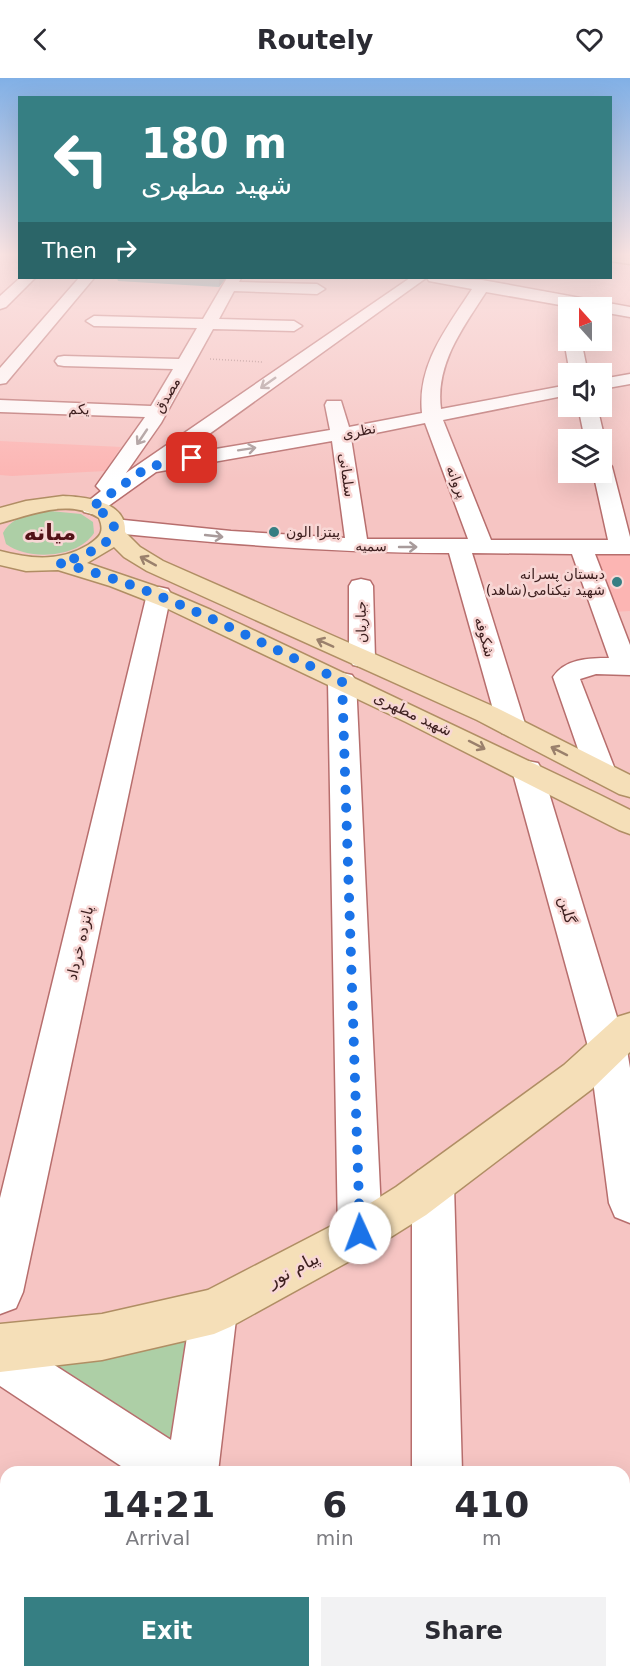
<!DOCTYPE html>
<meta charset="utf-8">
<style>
:root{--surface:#fff;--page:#f2f2f3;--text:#2b2b33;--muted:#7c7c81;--accent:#367f83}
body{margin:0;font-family:"DejaVu Sans",Cairo,sans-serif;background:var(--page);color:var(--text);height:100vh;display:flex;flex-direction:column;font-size:22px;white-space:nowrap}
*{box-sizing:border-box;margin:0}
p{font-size:20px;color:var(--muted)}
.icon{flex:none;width:33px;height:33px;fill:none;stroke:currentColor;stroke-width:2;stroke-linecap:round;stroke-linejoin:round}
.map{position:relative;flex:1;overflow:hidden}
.drawer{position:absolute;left:0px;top:1388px;width:630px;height:212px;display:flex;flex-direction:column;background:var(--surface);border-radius:18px 18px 0 0;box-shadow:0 6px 24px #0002}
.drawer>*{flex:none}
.top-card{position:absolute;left:18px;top:18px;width:594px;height:183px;border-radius:0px;box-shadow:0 6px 24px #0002;background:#367f83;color:#fff;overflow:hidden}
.needle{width:39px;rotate:339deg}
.buttons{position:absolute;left:558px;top:219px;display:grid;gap:12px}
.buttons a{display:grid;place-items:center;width:54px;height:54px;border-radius:0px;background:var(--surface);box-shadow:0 6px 24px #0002;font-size:30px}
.pin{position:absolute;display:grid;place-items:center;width:51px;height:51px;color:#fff;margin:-26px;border-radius:12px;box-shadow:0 3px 9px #0006}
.me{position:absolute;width:66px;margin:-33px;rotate:358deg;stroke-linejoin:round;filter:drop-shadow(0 0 4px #0008)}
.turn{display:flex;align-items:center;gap:21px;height:126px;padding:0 24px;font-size:27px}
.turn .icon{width:78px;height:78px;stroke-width:2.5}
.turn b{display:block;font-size:42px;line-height:51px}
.then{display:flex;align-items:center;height:57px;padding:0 24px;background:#0003;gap:12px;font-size:22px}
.eta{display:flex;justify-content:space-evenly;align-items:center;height:102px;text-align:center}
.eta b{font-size:36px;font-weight:700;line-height:42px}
.cta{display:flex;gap:12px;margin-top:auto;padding:12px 24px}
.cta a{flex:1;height:69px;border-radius:0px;background:var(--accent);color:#fff;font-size:24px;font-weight:700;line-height:69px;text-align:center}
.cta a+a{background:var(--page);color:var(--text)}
header{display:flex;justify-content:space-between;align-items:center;height:78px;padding:0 24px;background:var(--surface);font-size:27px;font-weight:700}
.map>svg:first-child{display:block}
</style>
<header><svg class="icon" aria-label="back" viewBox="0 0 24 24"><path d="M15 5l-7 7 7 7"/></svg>Routely<svg class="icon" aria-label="heart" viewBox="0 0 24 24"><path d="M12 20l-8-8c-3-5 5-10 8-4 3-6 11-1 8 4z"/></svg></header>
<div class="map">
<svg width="630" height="1598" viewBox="0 0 630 1598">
<rect width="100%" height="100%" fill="#f6c5c3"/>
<path fill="#fcb5b3" d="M0,363L121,369L105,393L12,398L0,397Z
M594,474H630V533L613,534Z"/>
<path fill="#adcfa6" d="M50,433L81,436L93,444L94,455C78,480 29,483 6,466L3,455C12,438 33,435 50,433Z
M198,1250L179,1377L26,1279Z"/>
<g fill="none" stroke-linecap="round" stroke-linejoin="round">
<defs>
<path id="minor" d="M20,200H35L6,229L0,231V218Z
M79,200H94L6,305L0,306V290Z
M227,200H241L239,204L317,206L325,211L317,216L234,213L219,241L294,243L302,248L294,253L213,251L161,345L126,395L410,200H426L180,377L330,352L325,327L327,323H341L349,349L422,335C417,286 447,250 472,211L429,203L427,200L482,202L630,229V239L602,234V230H577L486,214C463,250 435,286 441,331L568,307V317L443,342L491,462H608L593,394H602V383L609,385L612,389L630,459V476H595L630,567V597L596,596L580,601L616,694L612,701L601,704L590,701L586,694L553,599C565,581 588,580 609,580L572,476L472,475L526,649L522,655L512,658L502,655L498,649L449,475C337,475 226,466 114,455L106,453L103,448L106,443L114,441L231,453L345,460L332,363L156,394L100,434L92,436L84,434L81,429L101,413L96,408L145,339L0,334V322L151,328L173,291L64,288L58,287L55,283L58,279L64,278L179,281L197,250L94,248L86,243L94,238L203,241ZM425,345L468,461H367L351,360Z
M566,258H568V262H581L588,296H570L564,262Z
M630,296V306L602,311V301Z
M578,328H597L605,362L602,366V362H585Z
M361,501L370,503L373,508L375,581L371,587L362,589L353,587L349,581V508L352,503Z
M159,509L168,511L171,516L23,1214L16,1230L0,1236V1120L147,516L150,511Z
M342,595L352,597L356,603L382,1155L375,1169L360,1175L345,1169L338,1155L328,603L332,597Z
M527,683L538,685L542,692L627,972L630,990V1145L615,1139L609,1125L589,972L512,692L516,685Z
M433,1088L448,1093L454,1107L462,1394H412V1107L418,1093Z
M214,1210L230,1217L237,1233L218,1394H130L0,1308V1256L17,1263L171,1362L191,1233L198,1217Z
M624,1568L630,1571V1598H589L587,1593H624Z
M134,1593H190L191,1598H133Z
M464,1593H520L521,1598H463Z"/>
<path id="major" d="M610,177L630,178V186L610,183Z
M63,418C85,419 127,423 125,454L140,469L163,483L497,630L630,697V719L619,716L477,642L147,493L124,479L114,469L87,485L155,508L211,532L598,716L630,732V756L619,752L406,644L166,530L110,508L58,492L26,493L0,487V473C30,481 60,484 88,467C100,459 105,454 99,440C69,420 31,437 0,445V430L26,423Z
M630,935V974L592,1011L426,1137L375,1169L230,1249L214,1256L102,1282L0,1294V1246L102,1236L208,1212L345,1141L396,1109L564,987L617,939Z"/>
</defs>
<use href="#minor" stroke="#b76e6d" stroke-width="3"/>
<use href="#major" stroke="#b08e64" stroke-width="3"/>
<path stroke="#a77e7d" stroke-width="1.5" stroke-dasharray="1 2" stroke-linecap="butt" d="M210,281L263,284"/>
<use href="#minor" fill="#fff" fill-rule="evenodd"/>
<use href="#major" fill="#f5dfb8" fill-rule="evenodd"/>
</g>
<path fill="#379095" d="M117,200H226L219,209L118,203Z"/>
<path fill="#2d7579" d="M220,200H226L219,209V201Z"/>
<path fill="#40a7ad" stroke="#2d7579" stroke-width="1.5" d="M185,200H220L219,201Z"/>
<defs><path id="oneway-shaft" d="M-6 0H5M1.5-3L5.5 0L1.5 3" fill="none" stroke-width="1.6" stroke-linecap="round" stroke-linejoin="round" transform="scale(1.5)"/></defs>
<g stroke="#a89b9b">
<use href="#oneway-shaft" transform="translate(268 305) rotate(145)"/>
<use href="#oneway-shaft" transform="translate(142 359) rotate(124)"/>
<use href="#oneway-shaft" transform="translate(247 371) rotate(-9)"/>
<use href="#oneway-shaft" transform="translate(214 458) rotate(6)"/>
<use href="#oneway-shaft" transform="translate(408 469)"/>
</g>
<g stroke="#9a806c">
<use href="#oneway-shaft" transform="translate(148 483) rotate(-151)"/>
<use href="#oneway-shaft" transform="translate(325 565) rotate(-156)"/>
<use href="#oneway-shaft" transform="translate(477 667) rotate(27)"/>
<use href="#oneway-shaft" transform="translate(559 673) rotate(-153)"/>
</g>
<linearGradient id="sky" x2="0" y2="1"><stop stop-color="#81b0e6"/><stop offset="0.44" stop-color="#fbe5e4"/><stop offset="1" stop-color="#fbe5e4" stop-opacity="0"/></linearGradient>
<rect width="630" height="401" fill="url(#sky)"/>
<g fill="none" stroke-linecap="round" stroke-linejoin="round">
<path stroke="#1a73e8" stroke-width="10" stroke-dasharray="0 18" d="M192,380L148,389L92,429C146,454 87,478 59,485C159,509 249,560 342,603L360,1155"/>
</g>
<g fill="#367f83" stroke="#f8d7d5" stroke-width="2">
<circle cx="274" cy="454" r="6"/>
<circle cx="617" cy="504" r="6"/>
</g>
<g text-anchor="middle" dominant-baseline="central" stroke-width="5" stroke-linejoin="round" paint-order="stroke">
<g font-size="14" fill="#3e2020" stroke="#f8d7d5">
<text transform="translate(167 317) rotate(-60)">مصدق</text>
<text transform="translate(79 331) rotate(2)">یکم</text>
<text transform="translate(359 353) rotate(-11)">نظری</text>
<text transform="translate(347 397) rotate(82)">سلمانی</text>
<text transform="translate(457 404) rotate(69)">پروانه</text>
<text transform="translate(371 468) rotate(1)">سمیه</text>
<text transform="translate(361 544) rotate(-91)">جباریان</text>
<text transform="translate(485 559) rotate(74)">شکوفه</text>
</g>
<g font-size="14" fill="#3e2020" stroke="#f8d7d5" text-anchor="start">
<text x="286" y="454">پیتزا الون</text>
<text x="605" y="496" text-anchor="end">دبستان پسرانه<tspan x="605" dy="16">شهید نیکنامی(شاهد)</tspan></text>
</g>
<g font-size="15" fill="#3e2020" stroke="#f8d7d5">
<text transform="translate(413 636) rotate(25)">شهید مطهری</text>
<text transform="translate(567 832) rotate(74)">گلبن</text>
<text transform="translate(80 865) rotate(-77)">پانزده خرداد</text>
</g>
<g font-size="18" fill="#3e2020" stroke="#f8d7d5">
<text transform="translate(293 1191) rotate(-28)">پیام نور</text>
</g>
<g font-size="22" font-weight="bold" fill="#521217" stroke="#f8d7d5">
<text x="50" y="454">میانه</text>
</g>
</g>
</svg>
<div class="buttons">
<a><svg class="needle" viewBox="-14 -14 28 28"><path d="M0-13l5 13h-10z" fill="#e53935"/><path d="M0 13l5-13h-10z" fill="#7c7c81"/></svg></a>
<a><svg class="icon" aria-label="sound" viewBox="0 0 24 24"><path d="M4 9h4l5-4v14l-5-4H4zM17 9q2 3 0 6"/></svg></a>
<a><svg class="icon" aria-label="layers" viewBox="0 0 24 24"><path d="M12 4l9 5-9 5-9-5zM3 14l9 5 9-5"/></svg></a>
</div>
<div class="pin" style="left:192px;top:380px;background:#d93025"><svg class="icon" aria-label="arrive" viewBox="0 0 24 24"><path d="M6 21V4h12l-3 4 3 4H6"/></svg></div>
<svg class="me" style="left:360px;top:1155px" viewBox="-20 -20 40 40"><circle r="19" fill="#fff"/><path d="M0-13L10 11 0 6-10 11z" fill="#1a73e8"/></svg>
<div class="top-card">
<div class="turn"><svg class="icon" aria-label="left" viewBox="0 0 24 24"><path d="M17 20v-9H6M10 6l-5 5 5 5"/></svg><div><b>180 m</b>شهید مطهری</div></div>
<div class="then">Then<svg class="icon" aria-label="right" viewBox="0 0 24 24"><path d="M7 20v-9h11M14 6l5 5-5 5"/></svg></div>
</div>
<section class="drawer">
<div class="eta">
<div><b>14:21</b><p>Arrival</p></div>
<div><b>6</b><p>min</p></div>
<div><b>410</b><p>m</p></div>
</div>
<div class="cta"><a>Exit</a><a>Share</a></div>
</section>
</div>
